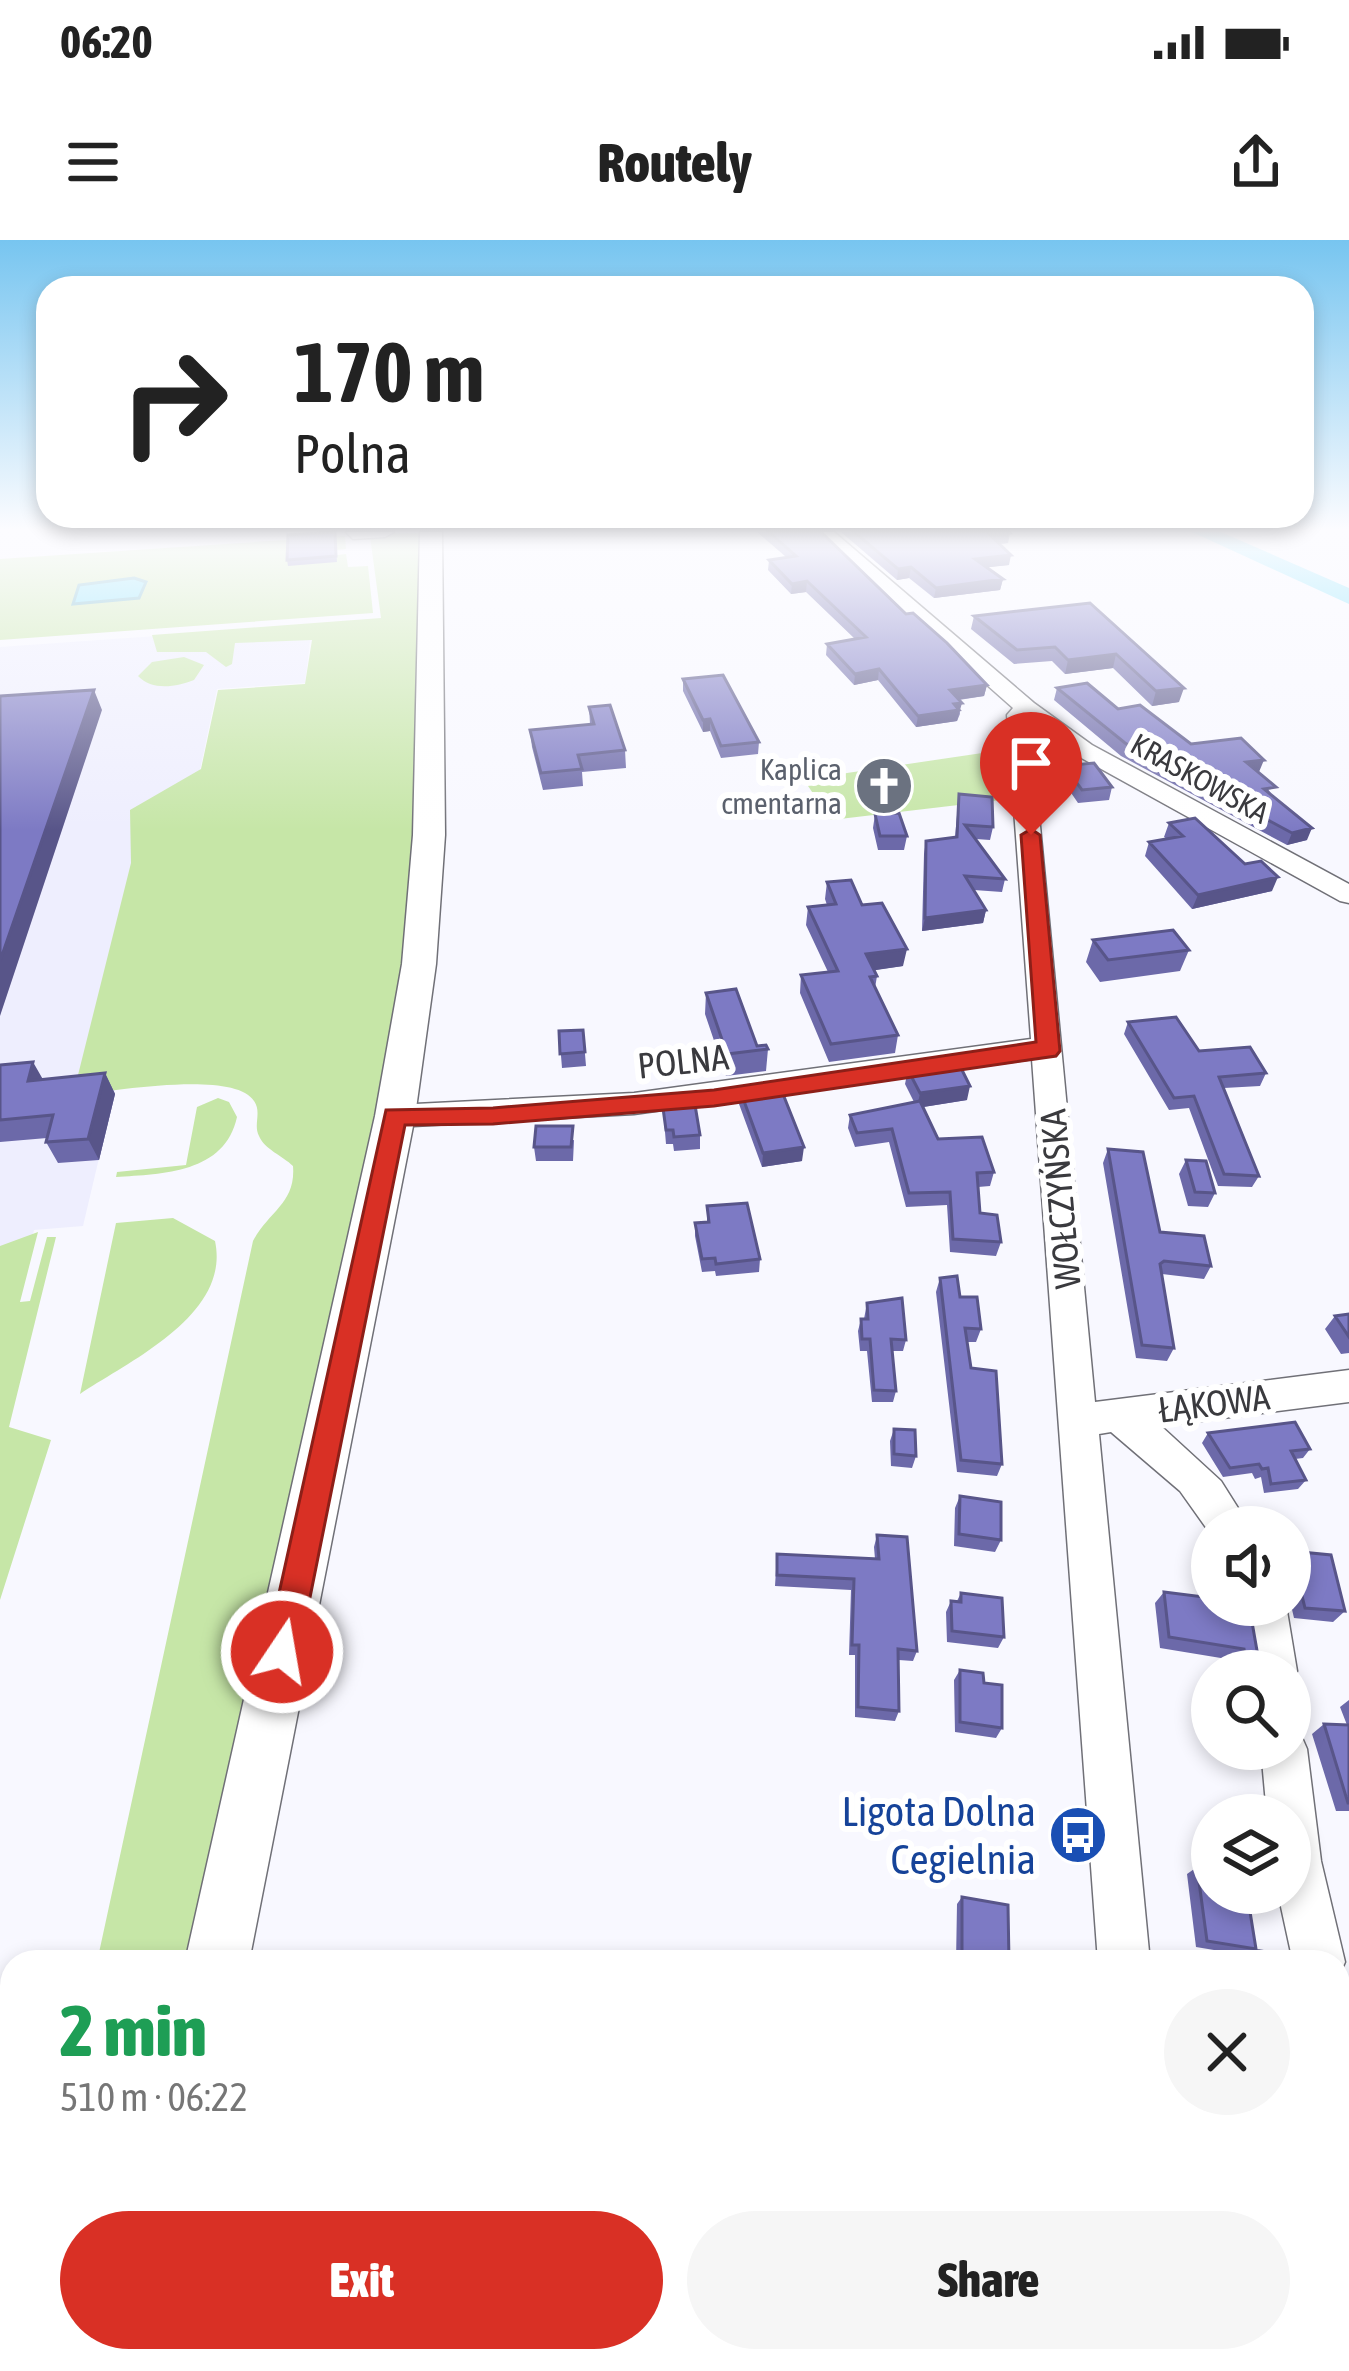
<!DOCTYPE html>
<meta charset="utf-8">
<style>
:root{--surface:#fff;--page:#f6f6f6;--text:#222;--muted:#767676;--accent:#d93025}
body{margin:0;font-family:"Asap Condensed",sans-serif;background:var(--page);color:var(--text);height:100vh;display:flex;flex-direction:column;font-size:45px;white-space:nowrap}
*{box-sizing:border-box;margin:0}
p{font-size:39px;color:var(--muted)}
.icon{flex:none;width:66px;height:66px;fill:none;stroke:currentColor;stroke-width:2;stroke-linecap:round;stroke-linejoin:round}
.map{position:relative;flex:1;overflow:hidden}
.side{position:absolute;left:0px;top:1710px;width:1350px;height:423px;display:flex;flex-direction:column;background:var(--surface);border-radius:36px 36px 0 0;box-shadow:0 6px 18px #0003}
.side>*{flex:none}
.guide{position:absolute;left:36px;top:36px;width:1278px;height:252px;border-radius:36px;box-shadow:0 6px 18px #0003;background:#fff;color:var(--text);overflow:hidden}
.tools{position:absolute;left:1191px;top:1266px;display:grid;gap:24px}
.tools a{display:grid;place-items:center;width:120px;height:120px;border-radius:50%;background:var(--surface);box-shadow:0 6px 18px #0003;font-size:60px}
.pin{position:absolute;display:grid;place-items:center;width:102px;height:102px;color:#fff;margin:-123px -51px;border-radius:50% 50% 50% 0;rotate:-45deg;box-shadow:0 0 12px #0007}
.pin .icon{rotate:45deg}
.me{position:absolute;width:132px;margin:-66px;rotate:12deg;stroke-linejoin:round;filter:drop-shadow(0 0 9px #0008)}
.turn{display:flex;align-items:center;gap:42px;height:252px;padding:0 60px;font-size:54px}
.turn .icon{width:156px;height:156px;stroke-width:2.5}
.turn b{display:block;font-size:84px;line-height:102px}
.round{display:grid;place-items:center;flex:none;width:126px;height:126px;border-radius:63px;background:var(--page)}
.head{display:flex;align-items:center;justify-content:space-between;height:204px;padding:0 60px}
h1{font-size:72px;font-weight:800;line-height:90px;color:#1e9e55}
.cta{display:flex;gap:24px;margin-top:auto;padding:24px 60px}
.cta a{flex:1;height:138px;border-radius:72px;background:var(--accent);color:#fff;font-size:48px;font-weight:800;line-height:138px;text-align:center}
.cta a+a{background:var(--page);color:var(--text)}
.status{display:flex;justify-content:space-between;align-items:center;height:84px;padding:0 60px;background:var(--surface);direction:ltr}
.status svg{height:33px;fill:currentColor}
header{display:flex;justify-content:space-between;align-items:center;height:156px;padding:0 60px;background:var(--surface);font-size:54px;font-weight:800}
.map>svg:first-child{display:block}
</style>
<div class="status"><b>06:20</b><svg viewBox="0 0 49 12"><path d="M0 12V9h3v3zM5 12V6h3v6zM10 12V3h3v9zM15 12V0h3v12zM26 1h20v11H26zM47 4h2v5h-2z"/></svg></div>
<header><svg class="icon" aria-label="menu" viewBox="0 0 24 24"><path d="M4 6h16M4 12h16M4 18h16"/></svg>Routely<svg class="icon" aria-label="share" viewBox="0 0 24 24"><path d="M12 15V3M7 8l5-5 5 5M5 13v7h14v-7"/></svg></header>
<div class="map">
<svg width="1349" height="2131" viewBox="0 0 1349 2131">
<rect width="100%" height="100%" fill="#f8f8ff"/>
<path fill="#eeeefe" d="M312,385L305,443L217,449L147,784L117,842L83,986L34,990L10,1084L0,1099V407Z"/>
<path fill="#c6e6a7" d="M383,293H421L420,597L403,775L185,1722H97L253,1001C269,971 296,963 293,926C283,916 264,909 259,896C253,885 262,872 254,861C234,829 109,852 73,855L131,623L130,570L201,529L218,450L305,444L312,400L235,403L232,424L226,427L206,412H157L152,395L381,378L370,296Z
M345,296L346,309L337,310V315L346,314L348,327L368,326L373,373L0,400V319Z
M184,417L204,425L194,440C176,447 152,451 138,436L152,422Z
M989,512L1001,560L831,580L806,543L820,537Z
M218,858L229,862L237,877C225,933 163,934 116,937L117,932L186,925L197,867Z
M173,978L215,1001C231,1075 129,1121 80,1154L116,983Z
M38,992L20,1062L30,1061L47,997H56L9,1187L51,1200L0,1360V1006Z
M12,2060V2121H93L91,2131H0V2087Z"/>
<path fill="#6edefc" stroke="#5eadc3" stroke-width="3" d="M134,338L146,342L139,358L73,364L79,345Z"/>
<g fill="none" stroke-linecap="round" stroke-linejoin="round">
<path fill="#6edefc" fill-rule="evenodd" d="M1192,292H1221L1349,348V364Z"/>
<defs>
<path id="minor" d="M346,292H394L385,297L353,299Z
M814,292H834L1034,463L1092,505L1349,644V663L1340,661L1076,515L1030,481L1095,1162L1349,1130V1162L1161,1186L1221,1241L1250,1287H1212V1296L1180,1251L1111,1192L1099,1194L1150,1722H1098L1032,819L634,874L395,887L384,884L379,876L384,868L395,865L634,853L1031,799L1007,475L1013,468Z
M1242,1365H1286L1297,1431L1291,1446L1290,1431H1253Z
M1290,1488L1300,1493L1307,1509L1321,1621L1345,1722L1338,1738V1722H1293L1278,1653H1290V1575H1267L1261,1509H1290Z
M1338,1780L1349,1785V1884L1338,1880Z
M1127,2121H1189V2131H1127Z"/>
<path id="major" d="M420,292H442L445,595L436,724L415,876L249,1722H185L375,876L402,724L413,595Z
M95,2121H171L169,2131H93Z"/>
</defs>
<use href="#minor" stroke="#707077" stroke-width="3"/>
<use href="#major" stroke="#707077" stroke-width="3"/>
<use href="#minor" fill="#fff" fill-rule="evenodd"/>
<use href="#major" fill="#fff" fill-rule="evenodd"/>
</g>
<path fill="#6c69a9" d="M335,292L337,322L288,326L287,320Z
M757,292H821L906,374L987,445L984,456L959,460L960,474L957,481L916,487L878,440L854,445L826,415L827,404L855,399L806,352L791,354L768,330L769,320L786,317Z
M841,292H1009L1008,303L999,304L1009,325L987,327L1003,339L1000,350L934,358L909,338L897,340Z
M1090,363L1179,462L1152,466L1113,428L1065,434L1052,421L1014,424L971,389L974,376Z
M683,439L759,502L758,514L721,518L710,491L703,492L683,451Z
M1057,448L1118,469L1191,504L1259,532L1272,556L1307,600L1287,605L1121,516L1054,460Z
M589,467L625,510L626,528L582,532L583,546L543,550L532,507L530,490L590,484Z
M1046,507L1112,547L1109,560L1078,563L1065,544L1044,545L1042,520Z
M959,554L993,587L990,600L976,599L1005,639L1002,652L974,650L986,670L983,683L922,691L924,614L926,601L955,597Z
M875,574L907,596L904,610H878L873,588Z
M1169,583L1272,651L1192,669L1145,616L1149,602L1167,599L1164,597Z
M827,642L862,665L903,726L874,730L877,736L875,748L898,795L895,813L829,822L800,753L801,735L828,732L806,685L808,667L827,665L825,659Z
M1093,700L1189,710L1180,731L1100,742L1086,722Z
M706,753L757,806L768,809L766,831L726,836L705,774Z
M1128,782L1199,811L1266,833L1260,846L1224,848L1259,936L1252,947L1218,946L1189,868L1169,870L1124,794Z
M583,790L586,826L562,828L559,791Z
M0,825L43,839L105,833L115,854L99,920L58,923L46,902L47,898L0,902Z
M908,830L967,860L923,867L938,899L994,932L990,946L978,947L980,973L1001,1002L996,1016L950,1012L947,965L906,967L889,902L855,907L848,888L850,875L914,862L905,844Z
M740,850L802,921L762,927L739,864Z
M663,868L700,895V909L674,911L673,904H666Z
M574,900L573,921H536L534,907Z
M1108,909L1160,992L1211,1026L1204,1039L1162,1034L1174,1108L1167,1121L1136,1118L1103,923Z
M1186,920L1215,953L1208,967L1188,966L1179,934Z
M707,966L760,1019L759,1032L716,1036L715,1031L702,1032L695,996V983L707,982Z
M940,1038L960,1057L981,1089L976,1102H967L971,1128L1002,1224L997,1236L957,1232L936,1052Z
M867,1063L906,1100L903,1111H892L896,1151L893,1162H872L867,1111H860L858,1091L861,1079H864Z
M1349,1074V1113L1341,1114L1325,1089L1335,1076Z
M894,1189L916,1216L912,1228L891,1226L890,1201Z
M1208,1193L1310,1209L1303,1218L1295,1219L1306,1240L1298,1249L1264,1253L1261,1237L1255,1239L1252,1233L1223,1237L1202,1203Z
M960,1256L1001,1300L995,1312L954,1306L955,1268Z
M877,1295L917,1411L913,1421L899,1420V1471L895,1481L855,1477V1415H849L851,1350L775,1346L777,1314L875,1319L874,1307Z
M1291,1311L1345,1371L1333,1382L1294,1378L1290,1361Z
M1164,1352L1259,1422L1268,1430L1235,1431L1233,1420L1160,1408L1155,1363Z
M961,1353L1004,1397L998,1408L947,1402L946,1372L951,1361H957Z
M960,1430L984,1443L1002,1488L996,1498L955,1492L954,1440Z
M1349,1460V1571H1336L1312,1494L1324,1484L1347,1485L1340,1467Z
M1197,1627L1256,1709L1244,1715L1196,1707L1187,1634Z
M962,1657L1009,1722H956L957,1664Z
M1254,1710L1299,1722H1243L1242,1716Z
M1338,1906H1349V2018L1338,2017Z"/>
<path fill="#585589" d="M1010,293L1008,303L988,305L990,295Z
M1011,315L1009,325L973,329L975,319Z
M911,327L909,338L897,340L898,329Z
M1003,339L1000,350L934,358L936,348Z
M807,341L806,352L791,354L792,344Z
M1116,414L1113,428L1065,434L1068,420Z
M879,429L878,440L854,445L855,434Z
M987,445L984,456L948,461L950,450Z
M1184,448L1179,462L1152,466L1156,451Z
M94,450L102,470L0,776V721Z
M962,463L957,481L916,487L918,476Z
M710,479V491L703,492V480Z
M1264,520L1259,532L1241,534L1246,522Z
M1312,588L1307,600L1287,605L1292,593Z
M1278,637L1272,651L1192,669L1198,655Z
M986,670L983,683L922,691L925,678Z
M907,709L903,726L863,732L866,714Z
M33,822L45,843L28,841Z
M105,833L115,854L99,920L88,899Z
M970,846L967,860L917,868L920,853Z
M804,907L802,921L762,927L763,913Z"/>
<path fill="#7d7ac4" stroke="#585589" stroke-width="3" d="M335,292L336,316L287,320L288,295Z
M769,292H821L906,374L913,373L947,403L987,445L950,450L962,463L954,464L959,470L918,476L879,429L855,434L827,404L866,397L807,341L792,344L769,320L796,316Z
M854,292H1009L1010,293L990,295L1011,315L975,319L1003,339L936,348L911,327L898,329Z
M1090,363L1184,448L1156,451L1116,414L1068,420L1055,407L1017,410L974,376Z
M723,435L759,502L721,506L710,479L703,480L683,439Z
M1087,443L1118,469L1140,465L1191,504L1241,498L1264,520L1246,522L1276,547L1264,549L1312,588L1292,593L1125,503L1057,448Z
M94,450L0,721V456Z
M610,465L625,510L578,515L582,529L541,533L530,490L594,484L589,467Z
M1046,507L1070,508L1073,525L1094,523L1112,547L1082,550L1068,531L1048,533Z
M959,554L992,557L993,587L965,585L1005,639L965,636L986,670L925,678L926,601L957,597Z
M899,573L907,596H880L875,574Z
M1195,578L1245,624L1261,621L1278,637L1198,655L1149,602L1183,596L1169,583Z
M851,640L862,665L882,663L907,709L866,714L877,736L870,737L898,795L831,804L801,735L838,731L808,667L836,664L827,642Z
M1173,690L1189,710L1108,720L1093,700Z
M736,749L757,806L766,805L768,809L727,814L706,753Z
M1176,777L1199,811L1250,807L1266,833L1219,837L1259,936L1224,934L1194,856L1174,858L1128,782Z
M583,790L585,812L560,814L559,791Z
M33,822L28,841L105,833L88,899L46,902L53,875L0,880V825Z
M958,822L970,846L920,853L908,830Z
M779,844L804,907L763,913L740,850Z
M920,861L938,899L982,897L994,932L977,933L980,973L997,975L1001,1002L953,999L950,952L909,953L892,889L857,893L850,875Z
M695,865L700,895L674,897L673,890H666L663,868Z
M536,886H573L571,907H534Z
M1108,909L1143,912L1160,992L1204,996L1211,1026L1164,1021L1160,1024L1174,1108L1142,1105Z
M1186,920L1206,921L1215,953L1195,952Z
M747,963L760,1019L716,1024L715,1018L702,1019L695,983L709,982L707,966Z
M957,1036L960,1057H977L981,1089L965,1088L971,1128L996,1131L1002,1224L961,1220L940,1038Z
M902,1058L906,1100L891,1099L896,1151L874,1150L870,1099H862L861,1079H868L867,1063Z
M1349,1074V1097L1335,1076Z
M1295,1182L1310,1209L1291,1211L1306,1240L1271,1244L1268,1228L1262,1229L1259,1224L1230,1228L1208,1193Z
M894,1189L915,1190L916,1216L894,1214Z
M960,1256L1001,1262V1300L959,1294Z
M877,1295L907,1297L917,1411L898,1409L899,1471L858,1467L859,1405H852L854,1339L777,1335V1314L879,1319Z
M1291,1311L1331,1315L1345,1371L1305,1368Z
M1164,1352L1212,1358V1365H1249L1259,1422L1268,1430L1247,1427L1244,1409L1169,1397Z
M961,1353L1002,1358L1004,1397L952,1391L951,1361L961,1362Z
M960,1430L983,1433L984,1443L1002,1445V1488L960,1482Z
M1324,1484L1349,1485V1563H1348Z
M1290,1585L1294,1610H1290Z
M1197,1627L1212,1629V1653H1247L1256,1709L1207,1701Z
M962,1657L1008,1665L1009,1722H962Z
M1254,1710L1298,1717L1299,1722H1256Z
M1338,1906H1349V2005L1338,1960Z"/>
<linearGradient id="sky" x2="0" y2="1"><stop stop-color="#77c5f0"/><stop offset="0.49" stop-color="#fcfcff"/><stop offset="1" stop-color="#fcfcff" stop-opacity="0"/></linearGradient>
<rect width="1349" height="590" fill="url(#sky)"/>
<path fill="#d93025" stroke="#8d1f18" stroke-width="3" d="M1031,589L1040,595L1060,811L1056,816L714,866L493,884L405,885L299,1412L294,1423L282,1428L270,1423L266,1412L386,870L493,868L714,850L1036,802L1021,595Z"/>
<defs>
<symbol id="church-disc" viewBox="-11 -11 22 22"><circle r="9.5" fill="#6b7280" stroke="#fff"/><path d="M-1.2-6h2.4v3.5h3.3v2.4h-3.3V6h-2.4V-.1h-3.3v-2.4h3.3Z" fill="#fff"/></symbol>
<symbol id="bus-disc" viewBox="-11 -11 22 22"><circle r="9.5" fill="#1a4fb4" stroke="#fff"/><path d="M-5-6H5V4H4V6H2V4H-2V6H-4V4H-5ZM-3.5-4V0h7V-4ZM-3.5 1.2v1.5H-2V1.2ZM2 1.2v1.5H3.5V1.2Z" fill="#fff"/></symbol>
</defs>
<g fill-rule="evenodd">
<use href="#church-disc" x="851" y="513" width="66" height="66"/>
<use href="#bus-disc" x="1045" y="1562" width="66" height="66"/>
</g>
<g text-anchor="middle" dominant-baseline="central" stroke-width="12" stroke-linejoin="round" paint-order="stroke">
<g font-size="30" fill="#5b616d" stroke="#fff" text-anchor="end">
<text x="842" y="529">Kaplica<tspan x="842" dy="34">cmentarna</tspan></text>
</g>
<g font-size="30" fill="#3a3a3e" stroke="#fff">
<text transform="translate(1200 538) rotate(29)">KRASKOWSKA</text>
</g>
<g font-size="36" fill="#3a3a3e" stroke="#fff">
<text transform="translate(683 821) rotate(-6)">POLNA</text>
<text transform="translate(1060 959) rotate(-95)">WOŁCZYŃSKA</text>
<text transform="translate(1214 1163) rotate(-7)">ŁĄKOWA</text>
</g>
<g font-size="42" fill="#164399" stroke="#fff" text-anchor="end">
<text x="1036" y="1571">Ligota Dolna<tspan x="1036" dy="48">Cegielnia</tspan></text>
</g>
</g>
</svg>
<div class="tools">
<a><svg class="icon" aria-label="sound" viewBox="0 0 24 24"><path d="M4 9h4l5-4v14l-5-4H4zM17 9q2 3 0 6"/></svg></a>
<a><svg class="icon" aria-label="search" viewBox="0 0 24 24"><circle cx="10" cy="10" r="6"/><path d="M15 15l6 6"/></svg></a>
<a><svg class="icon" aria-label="layers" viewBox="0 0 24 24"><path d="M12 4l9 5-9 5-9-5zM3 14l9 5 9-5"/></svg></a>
</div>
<div class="pin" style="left:1031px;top:595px;background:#d93025"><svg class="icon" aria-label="arrive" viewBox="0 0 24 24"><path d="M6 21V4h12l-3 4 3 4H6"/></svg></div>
<svg class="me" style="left:282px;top:1412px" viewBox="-20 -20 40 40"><circle r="17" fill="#d93025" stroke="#fff" stroke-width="3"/><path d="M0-11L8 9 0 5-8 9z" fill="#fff"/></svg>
<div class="guide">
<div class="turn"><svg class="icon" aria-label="right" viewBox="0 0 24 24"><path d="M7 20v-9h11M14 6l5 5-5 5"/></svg><div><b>170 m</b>Polna</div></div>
</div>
<section class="side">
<div class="head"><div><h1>2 min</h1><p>510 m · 06:22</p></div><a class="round"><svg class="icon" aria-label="close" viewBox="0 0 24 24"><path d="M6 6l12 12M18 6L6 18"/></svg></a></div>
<div class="cta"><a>Exit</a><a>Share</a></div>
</section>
</div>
